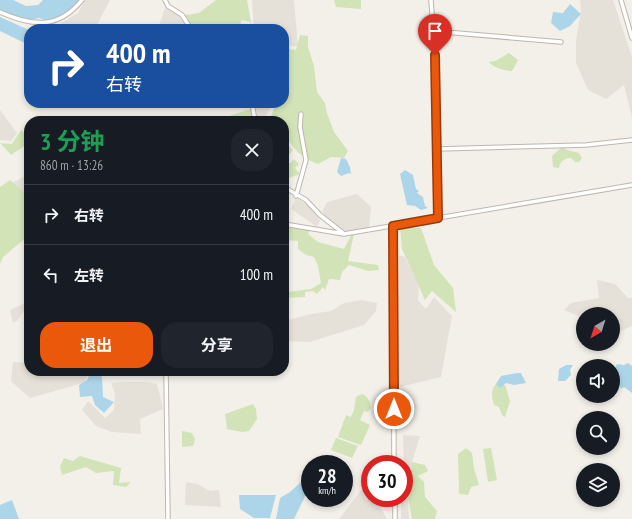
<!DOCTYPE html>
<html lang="zh">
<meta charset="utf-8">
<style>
:root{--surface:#171b24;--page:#20242c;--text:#f1f3f6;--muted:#9ea1a6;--line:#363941;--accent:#ea580c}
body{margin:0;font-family:"PT Sans Narrow","Noto Sans SC",sans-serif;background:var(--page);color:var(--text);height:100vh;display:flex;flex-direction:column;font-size:15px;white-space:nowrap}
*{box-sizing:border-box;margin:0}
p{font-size:13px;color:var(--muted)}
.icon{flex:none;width:22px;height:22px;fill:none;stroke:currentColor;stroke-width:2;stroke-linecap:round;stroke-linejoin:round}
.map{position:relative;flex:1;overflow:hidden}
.drawer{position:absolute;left:24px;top:116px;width:265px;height:260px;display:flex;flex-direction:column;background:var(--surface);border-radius:16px;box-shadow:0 2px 6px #0003}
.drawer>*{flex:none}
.banner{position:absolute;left:24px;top:24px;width:265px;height:84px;border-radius:16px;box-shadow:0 2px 6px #0003;background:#1a4fa0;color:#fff;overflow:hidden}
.needle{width:26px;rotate:219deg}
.controls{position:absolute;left:576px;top:307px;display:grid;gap:8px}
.controls a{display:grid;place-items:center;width:44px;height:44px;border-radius:50%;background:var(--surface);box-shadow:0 2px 6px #0003;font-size:20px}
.speed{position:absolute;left:301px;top:455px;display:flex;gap:8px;font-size:20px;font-weight:700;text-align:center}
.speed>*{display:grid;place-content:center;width:52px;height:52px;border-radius:50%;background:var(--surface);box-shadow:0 2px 6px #0003;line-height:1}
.speed small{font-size:10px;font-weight:400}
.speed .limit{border:6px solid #d22;background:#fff;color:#111}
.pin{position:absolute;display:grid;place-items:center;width:34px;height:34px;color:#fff;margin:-41px -17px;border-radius:50% 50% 50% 0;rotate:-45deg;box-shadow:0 0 4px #0007}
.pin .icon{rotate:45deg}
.me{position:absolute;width:44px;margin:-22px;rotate:0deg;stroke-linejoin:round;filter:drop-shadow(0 0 3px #0008)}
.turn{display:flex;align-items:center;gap:14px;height:84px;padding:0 16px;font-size:18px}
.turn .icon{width:52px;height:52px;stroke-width:2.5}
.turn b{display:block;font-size:28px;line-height:34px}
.round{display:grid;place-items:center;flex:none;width:42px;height:42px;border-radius:16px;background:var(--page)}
.headline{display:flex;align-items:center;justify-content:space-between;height:68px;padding:0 16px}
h1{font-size:24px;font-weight:700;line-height:30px;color:#1e9e55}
.cta{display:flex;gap:8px;margin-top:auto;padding:8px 16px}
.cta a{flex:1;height:46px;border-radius:16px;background:var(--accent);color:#fff;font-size:16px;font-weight:700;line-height:46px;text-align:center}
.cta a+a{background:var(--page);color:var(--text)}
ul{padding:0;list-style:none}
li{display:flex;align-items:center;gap:12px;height:60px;padding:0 16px;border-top:1px solid var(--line)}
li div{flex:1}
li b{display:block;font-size:15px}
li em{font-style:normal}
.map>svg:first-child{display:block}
</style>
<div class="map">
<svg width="632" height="519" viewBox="0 0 632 519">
<rect width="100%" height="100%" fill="#f3f0ea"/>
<path fill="#e6e1d8" d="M85,0H110L95,29H51L78,13Z
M252,0H294L298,47L284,45V29H254Z
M580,0H613L632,57V118L624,85L606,99L588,90L576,63V40L581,11Z
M165,8L177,14L187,26L184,29H158Z
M256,103H273L264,119H257Z
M0,110L17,133L11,141L0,140Z
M29,174V212L4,187Z
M357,194L371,207L369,227L344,234L322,212L327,202Z
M296,197L309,207L320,220L317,227L291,209Z
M399,256H404L419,285L418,300L426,309L434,297L452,316L441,377L400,387L397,381Z
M597,280L615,284L628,298H632V326L621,331L613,329V314H583V318L564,310L571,303L599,298Z
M361,300L377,303L376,311L364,325L310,342L284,341V321L311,314L331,311L344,303Z
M29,301V311L22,313L18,320L13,323L10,310Z
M13,362L29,363V371H91L83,383L30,398L11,381Z
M125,382H147L157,384L163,409L140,419L141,434L112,432L96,426L82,410L88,401L105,418L114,410L115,394L111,383Z
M403,435L420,436L407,479L409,519H401V498H404Z
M186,482L197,484L210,491L219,490L221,507L185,505Z
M365,485L370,491V498H375L387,519H339Z"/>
<path fill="#d2e3b7" d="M216,0H247L251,22L242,20L238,29H194L185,15L199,13Z
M334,0H361V9L336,7Z
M300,35L308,36V47L314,66L317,92L325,103L326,110L334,132L348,151L344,158L331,157L318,164C298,157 284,141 284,121H258L270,119L276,103H284L285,74L284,73V48L296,50Z
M509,53L518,60L512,71C505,71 494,68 489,62L495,61Z
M251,109L252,121H224L229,116Z
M21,130L29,137V143L11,155L0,143L12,144Z
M284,141L293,150L285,160L289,164L294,159L299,164L295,168L300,174L289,178L288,184L285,187Z
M563,146L567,150L579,153L582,158L579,162H575L571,158C565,158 560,161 559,168L553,167L552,156Z
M10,180L29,197V235L3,257L0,264V187Z
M284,225L310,230L308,234L318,242L344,249L351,235L354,234L348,261L378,265L379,270L368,271L349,265L342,272L340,280L329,279L325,290L323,287L317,294L313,291L305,292V297L285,298L288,292L311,289L321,283L318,266L314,257L306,255L298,249V241L284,240Z
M400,228H421L434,265L453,288L456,312L432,291L425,300L402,249Z
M496,384L505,385L510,401L505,417L502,415L499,407L494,405C492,397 490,391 496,384Z
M362,394L366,396L370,402L371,409L367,412L364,411L360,420L370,425L361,445L338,437L346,415L351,417L354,410L356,397Z
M253,404L256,409L257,419L249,431L242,432L227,429L225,414Z
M182,431L192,433L195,439L193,446L182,447Z
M336,438L358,446L352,458L331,450Z
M466,448L472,453L474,468L479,485L471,487L468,495L459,494L458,454Z
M491,448L497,480L488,482L483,449Z
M80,456L121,468L119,483L131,482L126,487L113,485L114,471L96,473L86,467L62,475L60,466L64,458L73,461Z
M412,462L425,465L428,471L418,476L424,482L425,497L437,511L435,519H412L408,498Z"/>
<path fill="#add5e9" d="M0,0H13L26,6L38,5L43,0H81L64,17L48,21L39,18L25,21L0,11Z
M570,4L581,14L570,26L560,31L551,23L553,12L563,13Z
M0,17L29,30V45L0,31Z
M341,158L346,159L350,167L351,174L349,173L341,176L337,172Z
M405,170L413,175L416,189L419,191L417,193L423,197L425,206L428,208L421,210L415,206L407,205L400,174Z
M628,363L632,366V393L624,387L621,389L614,370L617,364L624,365Z
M566,365H573L570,370L571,375L565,381H558L559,369Z
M91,371H99L102,378L103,397L114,402L104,413L95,405L92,396L80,397L79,385L87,380Z
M517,373H521L526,383L514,385L506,383L500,388L496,384L501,376Z
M301,482L310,486L294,519H276L280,498L290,492Z
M239,495H276L270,518H254L240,509Z
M12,500L19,519H0V505Z"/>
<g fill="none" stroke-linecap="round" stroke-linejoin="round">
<defs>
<path id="minor" d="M165,0L168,6L182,15L191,29
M431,0L436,67L438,218
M621,0L632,38
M0,12C32,26 58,30 82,0
M433,31L561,42
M252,103L255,121
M437,149L586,145L632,140
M284,187L306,200L320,215L343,233
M296,196L306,160L300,127L301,114
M284,224L344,234L632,185
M393,226L394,464
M166,371L168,519
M395,498V519"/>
</defs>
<use href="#minor" stroke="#beb6ad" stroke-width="5.5"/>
<use href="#minor" stroke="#fff" stroke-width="3.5"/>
</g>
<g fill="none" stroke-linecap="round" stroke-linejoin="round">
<defs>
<path id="route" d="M394,409L393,226L438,218L435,55"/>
</defs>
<use href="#route" stroke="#983908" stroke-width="10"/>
<use href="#route" stroke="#ea580c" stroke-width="7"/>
</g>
</svg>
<div class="controls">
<a><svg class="needle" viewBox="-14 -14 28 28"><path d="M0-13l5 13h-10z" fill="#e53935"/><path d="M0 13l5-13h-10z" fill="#9ea1a6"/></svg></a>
<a><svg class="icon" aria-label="sound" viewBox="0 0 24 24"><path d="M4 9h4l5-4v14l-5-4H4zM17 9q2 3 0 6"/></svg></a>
<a><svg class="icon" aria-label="search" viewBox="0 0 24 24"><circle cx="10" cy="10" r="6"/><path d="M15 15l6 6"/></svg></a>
<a><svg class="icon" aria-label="layers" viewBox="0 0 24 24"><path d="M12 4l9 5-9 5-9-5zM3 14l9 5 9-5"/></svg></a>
</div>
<div class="speed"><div>28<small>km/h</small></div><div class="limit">30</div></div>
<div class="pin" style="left:435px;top:55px;background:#d93025"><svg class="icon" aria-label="arrive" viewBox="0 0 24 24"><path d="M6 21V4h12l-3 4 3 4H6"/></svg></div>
<svg class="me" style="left:394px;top:409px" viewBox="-20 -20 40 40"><circle r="17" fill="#ea580c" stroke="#fff" stroke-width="3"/><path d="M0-11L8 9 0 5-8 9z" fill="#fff"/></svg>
<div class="banner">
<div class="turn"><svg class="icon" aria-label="right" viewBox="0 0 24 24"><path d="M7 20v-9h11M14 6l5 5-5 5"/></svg><div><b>400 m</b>右转</div></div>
</div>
<section class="drawer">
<div class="headline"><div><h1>3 分钟</h1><p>860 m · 13:26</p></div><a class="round"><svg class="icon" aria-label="close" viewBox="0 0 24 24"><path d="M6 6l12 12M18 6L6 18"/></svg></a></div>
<ul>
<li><svg class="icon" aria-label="right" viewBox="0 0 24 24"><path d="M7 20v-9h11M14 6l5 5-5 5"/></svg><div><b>右转</b></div><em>400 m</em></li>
<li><svg class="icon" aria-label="left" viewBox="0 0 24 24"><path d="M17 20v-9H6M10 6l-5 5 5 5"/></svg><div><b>左转</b></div><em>100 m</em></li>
</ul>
<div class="cta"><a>退出</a><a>分享</a></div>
</section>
</div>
